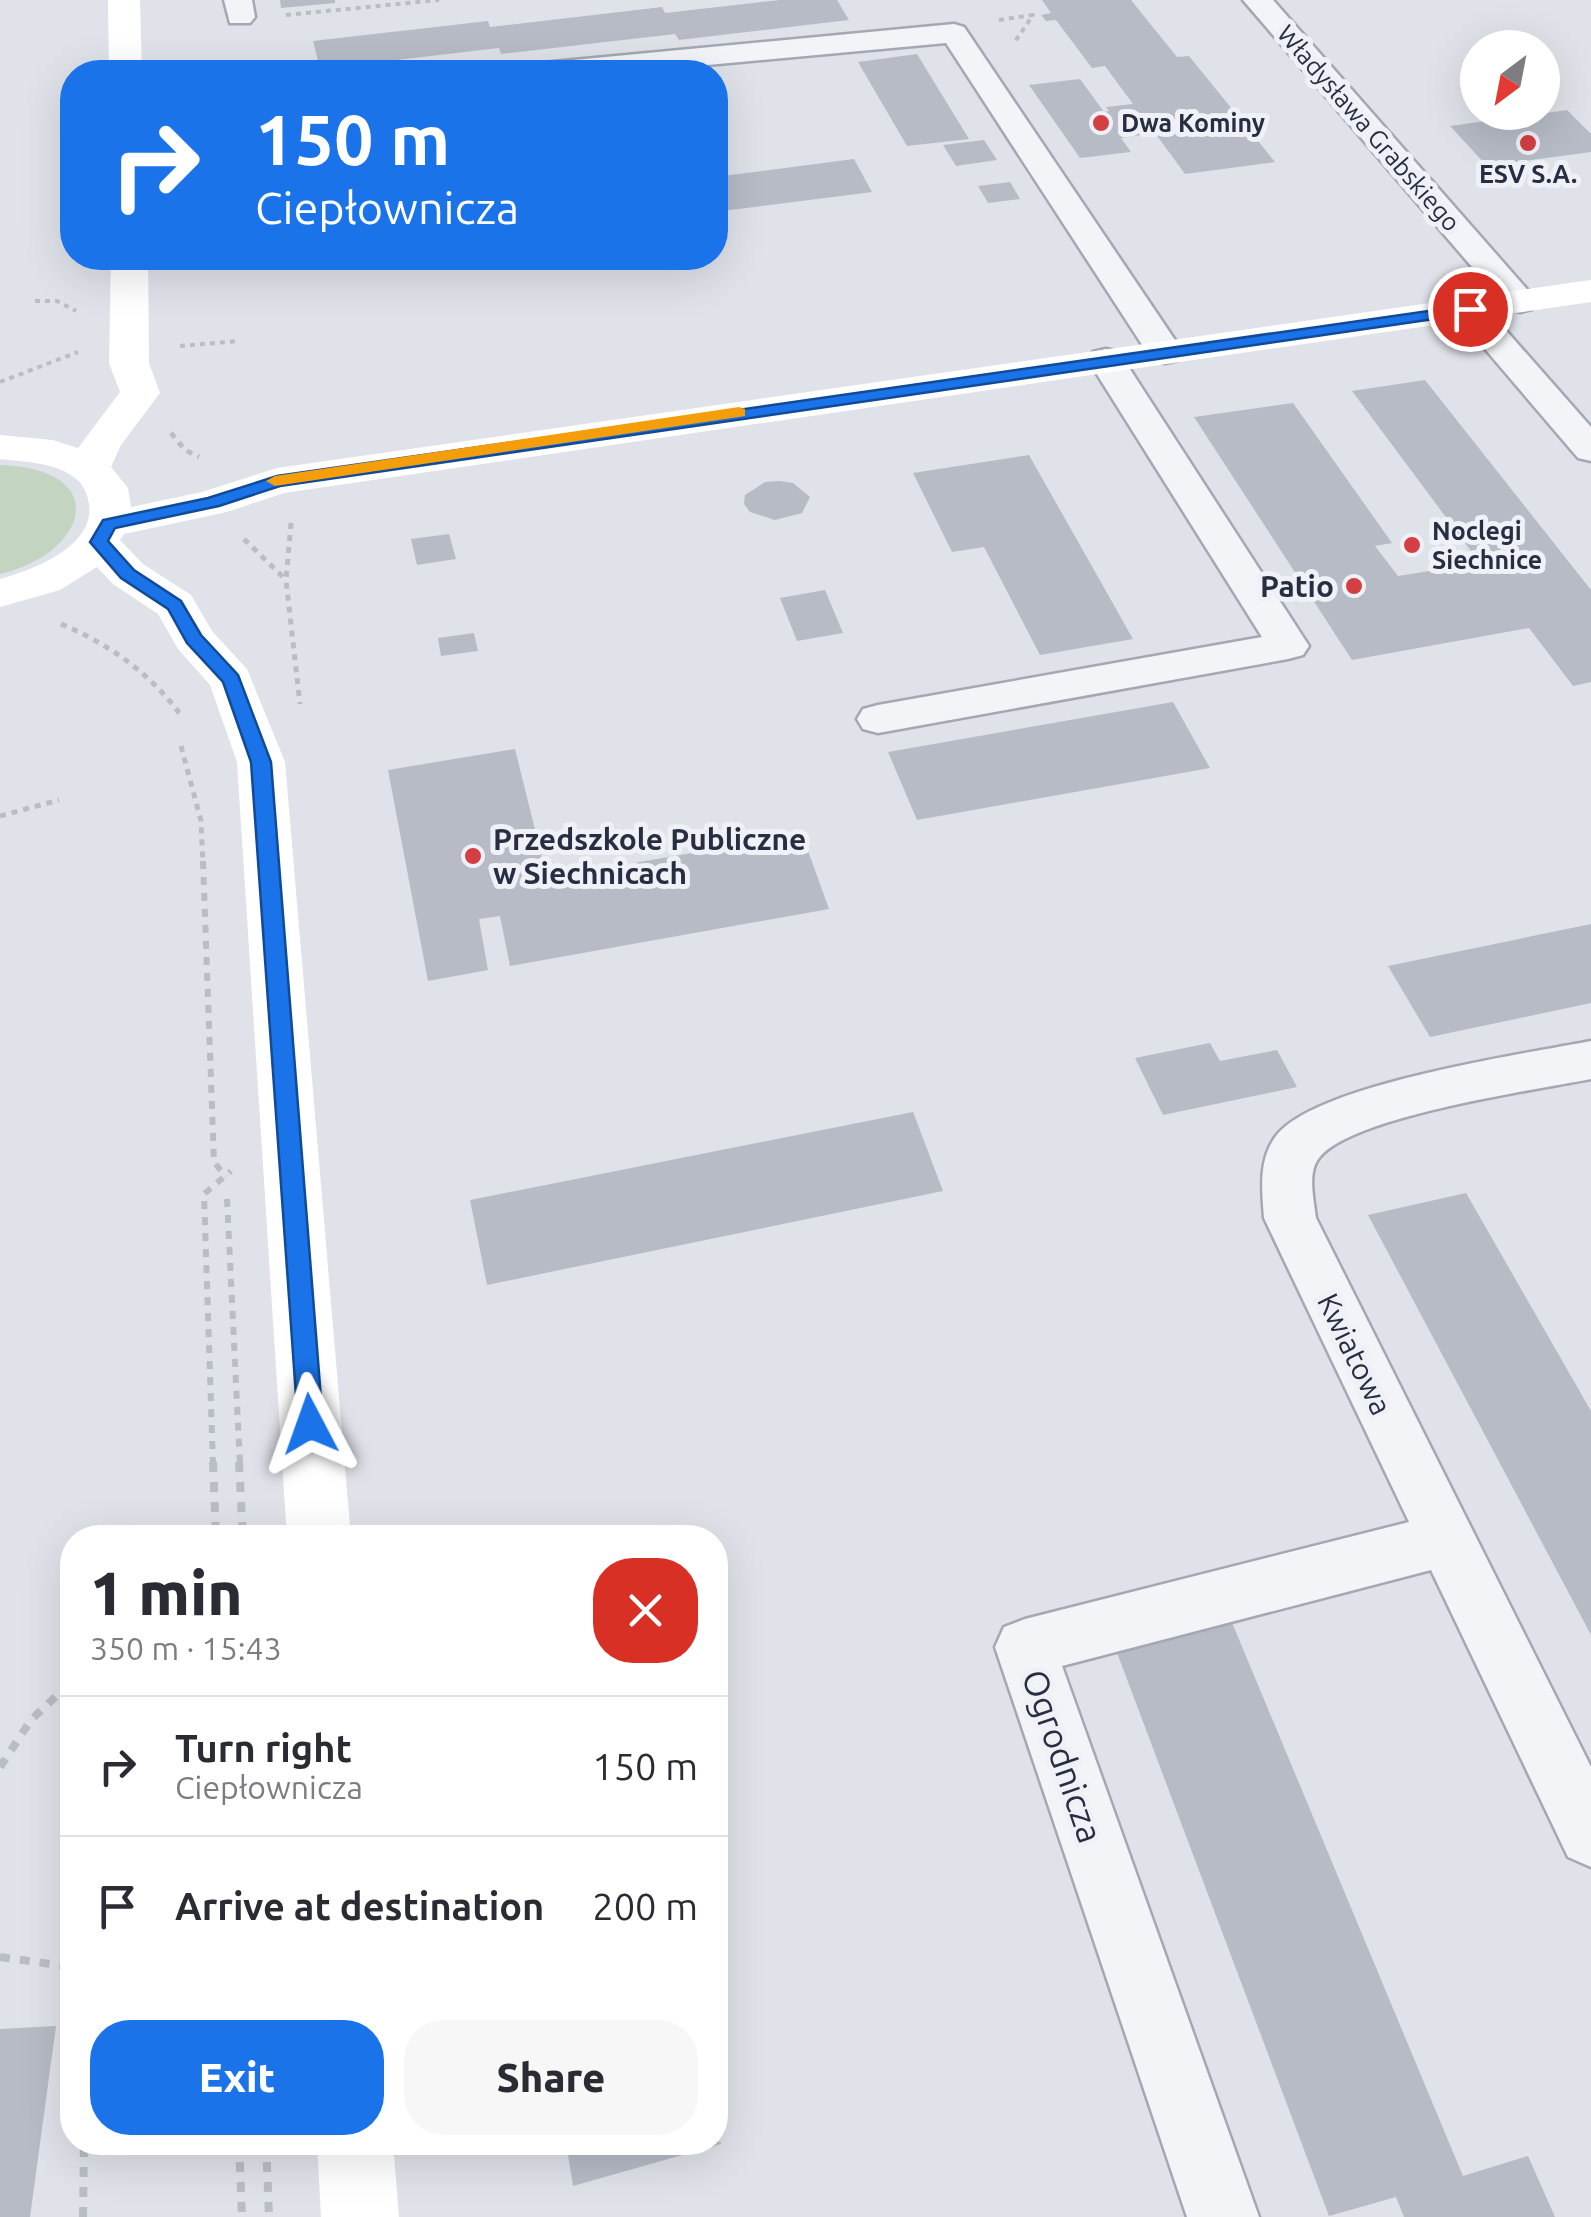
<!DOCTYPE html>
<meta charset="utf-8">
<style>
:root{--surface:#fff;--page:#f7f7f7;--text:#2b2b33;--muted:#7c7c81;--line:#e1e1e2;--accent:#1a73e8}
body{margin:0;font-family:Ubuntu,sans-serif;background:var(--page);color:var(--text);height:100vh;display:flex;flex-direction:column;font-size:38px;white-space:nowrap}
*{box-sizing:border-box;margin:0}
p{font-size:32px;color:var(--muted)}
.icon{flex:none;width:55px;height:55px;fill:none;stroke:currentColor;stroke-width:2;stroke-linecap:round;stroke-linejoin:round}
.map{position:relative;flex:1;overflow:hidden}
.drawer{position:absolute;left:60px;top:1525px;width:668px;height:630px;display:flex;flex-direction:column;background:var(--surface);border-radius:40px;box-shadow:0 10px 40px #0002}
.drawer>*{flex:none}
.guide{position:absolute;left:60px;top:60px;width:668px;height:210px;border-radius:40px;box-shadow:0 10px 40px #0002;background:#1a73e8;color:#fff;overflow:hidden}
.needle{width:65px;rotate:212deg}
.controls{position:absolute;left:1460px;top:30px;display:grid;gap:20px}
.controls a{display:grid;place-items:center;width:100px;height:100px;border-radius:50%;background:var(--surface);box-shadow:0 10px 40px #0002;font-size:50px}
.pin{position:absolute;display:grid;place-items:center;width:85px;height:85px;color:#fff;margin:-42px;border:5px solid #fff;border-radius:50%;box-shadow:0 2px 10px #0007}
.me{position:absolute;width:110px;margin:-55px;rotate:356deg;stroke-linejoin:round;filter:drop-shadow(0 0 8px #0008)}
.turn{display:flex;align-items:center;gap:35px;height:210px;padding:0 30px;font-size:45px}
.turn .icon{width:130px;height:130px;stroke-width:2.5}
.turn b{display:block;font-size:70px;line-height:85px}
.round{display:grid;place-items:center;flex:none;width:105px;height:105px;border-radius:40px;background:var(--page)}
.head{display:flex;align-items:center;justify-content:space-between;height:170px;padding:0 30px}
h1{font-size:60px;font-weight:800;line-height:75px}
.primary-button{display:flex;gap:20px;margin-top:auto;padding:20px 30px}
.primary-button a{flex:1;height:115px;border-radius:40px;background:var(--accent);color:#fff;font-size:40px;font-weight:800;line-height:115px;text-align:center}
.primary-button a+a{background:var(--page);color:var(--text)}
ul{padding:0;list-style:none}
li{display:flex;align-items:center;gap:30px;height:140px;padding:0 30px;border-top:2px solid var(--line)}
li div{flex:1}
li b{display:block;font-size:38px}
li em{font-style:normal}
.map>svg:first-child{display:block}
</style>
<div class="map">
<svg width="1591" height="2217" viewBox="0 0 1591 2217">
<rect width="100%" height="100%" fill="#dfe2e9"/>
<path fill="#c3d4c0" d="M0,465C112,469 90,552 0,574Z"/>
<path fill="#b6bbc6" d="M280,0H335V3L281,8Z
M780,0H837L849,20L679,40L675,34L501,54L499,48L320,69L313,41L488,21L490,27L662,7L665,13Z
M1042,0H1131L1177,57L1189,56L1275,162L1185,174L1155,133L1121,138L1131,152L1080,158L1029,85L1080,79L1104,112L1109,111L1106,107L1133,104L1105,66L1092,68L1056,20L1046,21L1041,15L1051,13Z
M917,54L969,139L907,146L858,62Z
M1567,110L1591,134V152L1487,166L1450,126Z
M984,140L997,160L956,166L943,145Z
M854,159L872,192L715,212V177Z
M1010,182L1020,199L988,203L978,186Z
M422,258H489V260L425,268Z
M1425,380L1591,590V682L1573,686L1529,628L1352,660L1194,417L1293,403L1392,543L1375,546L1398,576L1480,563L1352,391Z
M1029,455L1133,639L1040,655L984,547L952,552L913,473Z
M779,481L793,483L810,497L802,513L775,520L750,512L744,504L745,495L765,482Z
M449,534L456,559L417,565L411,539Z
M825,590L843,633L797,641L780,598Z
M474,633L478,651L441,656L438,638Z
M1173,702L1210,768L917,820L888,752Z
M515,749L547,878L802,834L829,909L510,966L500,916L479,919L488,970L428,981L388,770Z
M1591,924V1003L1430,1037L1388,966Z
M1210,1043L1220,1061L1277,1050L1297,1087L1163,1115L1135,1058Z
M913,1112L943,1191L487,1285L470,1200Z
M1466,1193L1591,1411V1635L1368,1215Z
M1228,1613L1463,2176L1528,2156L1555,2217H1404L1396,2197L1329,2216L1113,1642Z
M56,2026L30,2217H0V2029Z
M566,2142H721V2144L573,2186Z"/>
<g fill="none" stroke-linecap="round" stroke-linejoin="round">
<defs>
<path id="street" d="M224,0H252L255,17L250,23H230Z
M1243,0H1273L1532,295L1537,302L1532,309L1520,312L1508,309Z
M954,24L964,27L1183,352L1178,360L1165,363L1152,360L946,43L632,72H527L531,66L542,63Z
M1469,299L1481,302L1591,427V461L1578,458L1457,316L1452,309L1457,302Z
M1106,349L1119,352L1124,360L1309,646L1303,655L1288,659L878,733L863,729L857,719L863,709L878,705L1262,637L1088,360L1093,352Z
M1591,1041V1079C1535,1090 1351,1116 1319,1158C1307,1172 1314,1201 1316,1218L1591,1767V1867L1568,1857L1431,1570L1062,1666L1259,2217H1187L995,1647L1004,1627L1025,1619L1409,1522L1264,1218C1262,1190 1258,1160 1276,1136C1316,1084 1524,1054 1591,1041Z"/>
</defs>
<use href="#street" stroke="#a4a8b3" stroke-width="5"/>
<path stroke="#b9bdc4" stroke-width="4" stroke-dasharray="5 5" stroke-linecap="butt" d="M286,15L439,0
M999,20L1033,15L1014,43
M35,301H57L76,311
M180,346L238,341
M0,382L78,352"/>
<path stroke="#b9bdc4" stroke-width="5" stroke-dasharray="6 6" stroke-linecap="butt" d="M171,433L185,450L199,457
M291,523L286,580L300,704
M244,539L285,579
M61,624C111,645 151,674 183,718
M181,746L201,821L203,864
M0,816L59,800"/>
<path stroke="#b9bdc4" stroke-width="6" stroke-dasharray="8 8" stroke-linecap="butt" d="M203,861L214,1162L226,1177
M227,1199L240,1465
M213,1465L204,1194L231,1171"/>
<path stroke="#b9bdc4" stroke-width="8" stroke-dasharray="10 10" stroke-linecap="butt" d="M213,1462L216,1538
M239,1462L243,1538
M0,1767L31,1720L72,1681
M0,1957L72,1967
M239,2142L242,2217
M266,2142L269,2217
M83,2217L84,2142"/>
<use href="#street" fill="#f2f4f7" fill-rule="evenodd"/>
<path fill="#fff" fill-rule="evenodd" d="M108,0H140L142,72H109Z
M111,258H148L149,363L160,393L121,445L111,467L128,488L131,507L202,492L277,468L1591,280V302L284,493L227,512L124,534L120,540L143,564L191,595L212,631L247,669L285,762L351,1538H287L237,762L210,685L178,649L158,614L113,584L97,567L60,590L0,607V579C32,570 95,547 89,504C87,493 84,485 75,478C55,462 24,462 0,459V435L53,440L78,448L120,392L109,363Z
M317,2142H393L399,2217H321Z"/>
</g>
<path fill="#1a73e8" stroke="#114b97" stroke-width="2.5" d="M1470,305L1477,309L1475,313L280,486L219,506L115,528L108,541L134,570L181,601L201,635L238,675L271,762L323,1424L320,1432L310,1435L301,1432L298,1424L251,762L223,682L187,643L168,609L121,578L90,542L103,520L208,498L277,476Z"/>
<path fill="#f59e0b" d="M739,407L745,409V416L275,486L266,481L275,476Z"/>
<g fill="#d43f43" stroke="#eff1f7" stroke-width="4">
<circle cx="1101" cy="123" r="10"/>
<circle cx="1528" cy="143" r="10"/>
<circle cx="1412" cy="545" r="10"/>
<circle cx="1354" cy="586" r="10"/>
<circle cx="473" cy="856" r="10"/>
</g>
<g text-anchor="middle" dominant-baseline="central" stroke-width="10" stroke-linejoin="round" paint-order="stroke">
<g font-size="25" font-weight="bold" fill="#272e41" stroke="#eff1f7" text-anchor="start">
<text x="1121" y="123">Dwa Kominy</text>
<text x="1528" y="174" text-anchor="middle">ESV S.A.</text>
<text x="1432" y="531">Noclegi<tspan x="1432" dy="29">Siechnice</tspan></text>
</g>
<g font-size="25" fill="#272e41" stroke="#eff1f7">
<text transform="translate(1369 128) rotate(49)">Władysława Grabskiego</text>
</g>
<g font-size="30" font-weight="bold" fill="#272e41" stroke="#eff1f7" text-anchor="end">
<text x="1334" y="586">Patio</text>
<text x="493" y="839" text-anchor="start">Przedszkole Publiczne<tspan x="493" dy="34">w Siechnicach</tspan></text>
</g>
<g font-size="30" fill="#272e41" stroke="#eff1f7">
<text transform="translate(1355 1354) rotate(64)">Kwiatowa</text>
</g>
<g font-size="35" fill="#272e41" stroke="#eff1f7">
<text transform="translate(1063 1756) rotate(71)">Ogrodnicza</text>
</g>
</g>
</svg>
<div class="controls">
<a><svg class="needle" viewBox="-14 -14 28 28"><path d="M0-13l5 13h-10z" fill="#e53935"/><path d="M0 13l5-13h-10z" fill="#7c7c81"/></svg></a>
</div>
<div class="pin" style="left:1470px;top:309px;background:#d93025"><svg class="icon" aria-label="arrive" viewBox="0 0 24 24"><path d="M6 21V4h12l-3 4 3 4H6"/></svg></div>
<svg class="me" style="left:310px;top:1424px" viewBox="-20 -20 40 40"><path d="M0-17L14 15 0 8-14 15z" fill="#1a73e8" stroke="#fff" stroke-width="4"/></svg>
<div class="guide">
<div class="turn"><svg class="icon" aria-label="right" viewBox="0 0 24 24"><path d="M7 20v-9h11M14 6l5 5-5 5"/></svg><div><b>150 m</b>Ciepłownicza</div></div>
</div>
<section class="drawer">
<div class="head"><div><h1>1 min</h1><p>350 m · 15:43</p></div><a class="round" style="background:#d93025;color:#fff"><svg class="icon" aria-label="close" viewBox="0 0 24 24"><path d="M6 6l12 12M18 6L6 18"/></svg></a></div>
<ul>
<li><svg class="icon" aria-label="right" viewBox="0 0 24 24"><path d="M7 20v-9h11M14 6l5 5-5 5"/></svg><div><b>Turn right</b><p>Ciepłownicza</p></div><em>150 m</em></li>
<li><svg class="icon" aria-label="arrive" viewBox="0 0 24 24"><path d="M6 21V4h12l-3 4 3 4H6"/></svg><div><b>Arrive at destination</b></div><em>200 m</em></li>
</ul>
<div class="primary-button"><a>Exit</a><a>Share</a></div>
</section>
</div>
